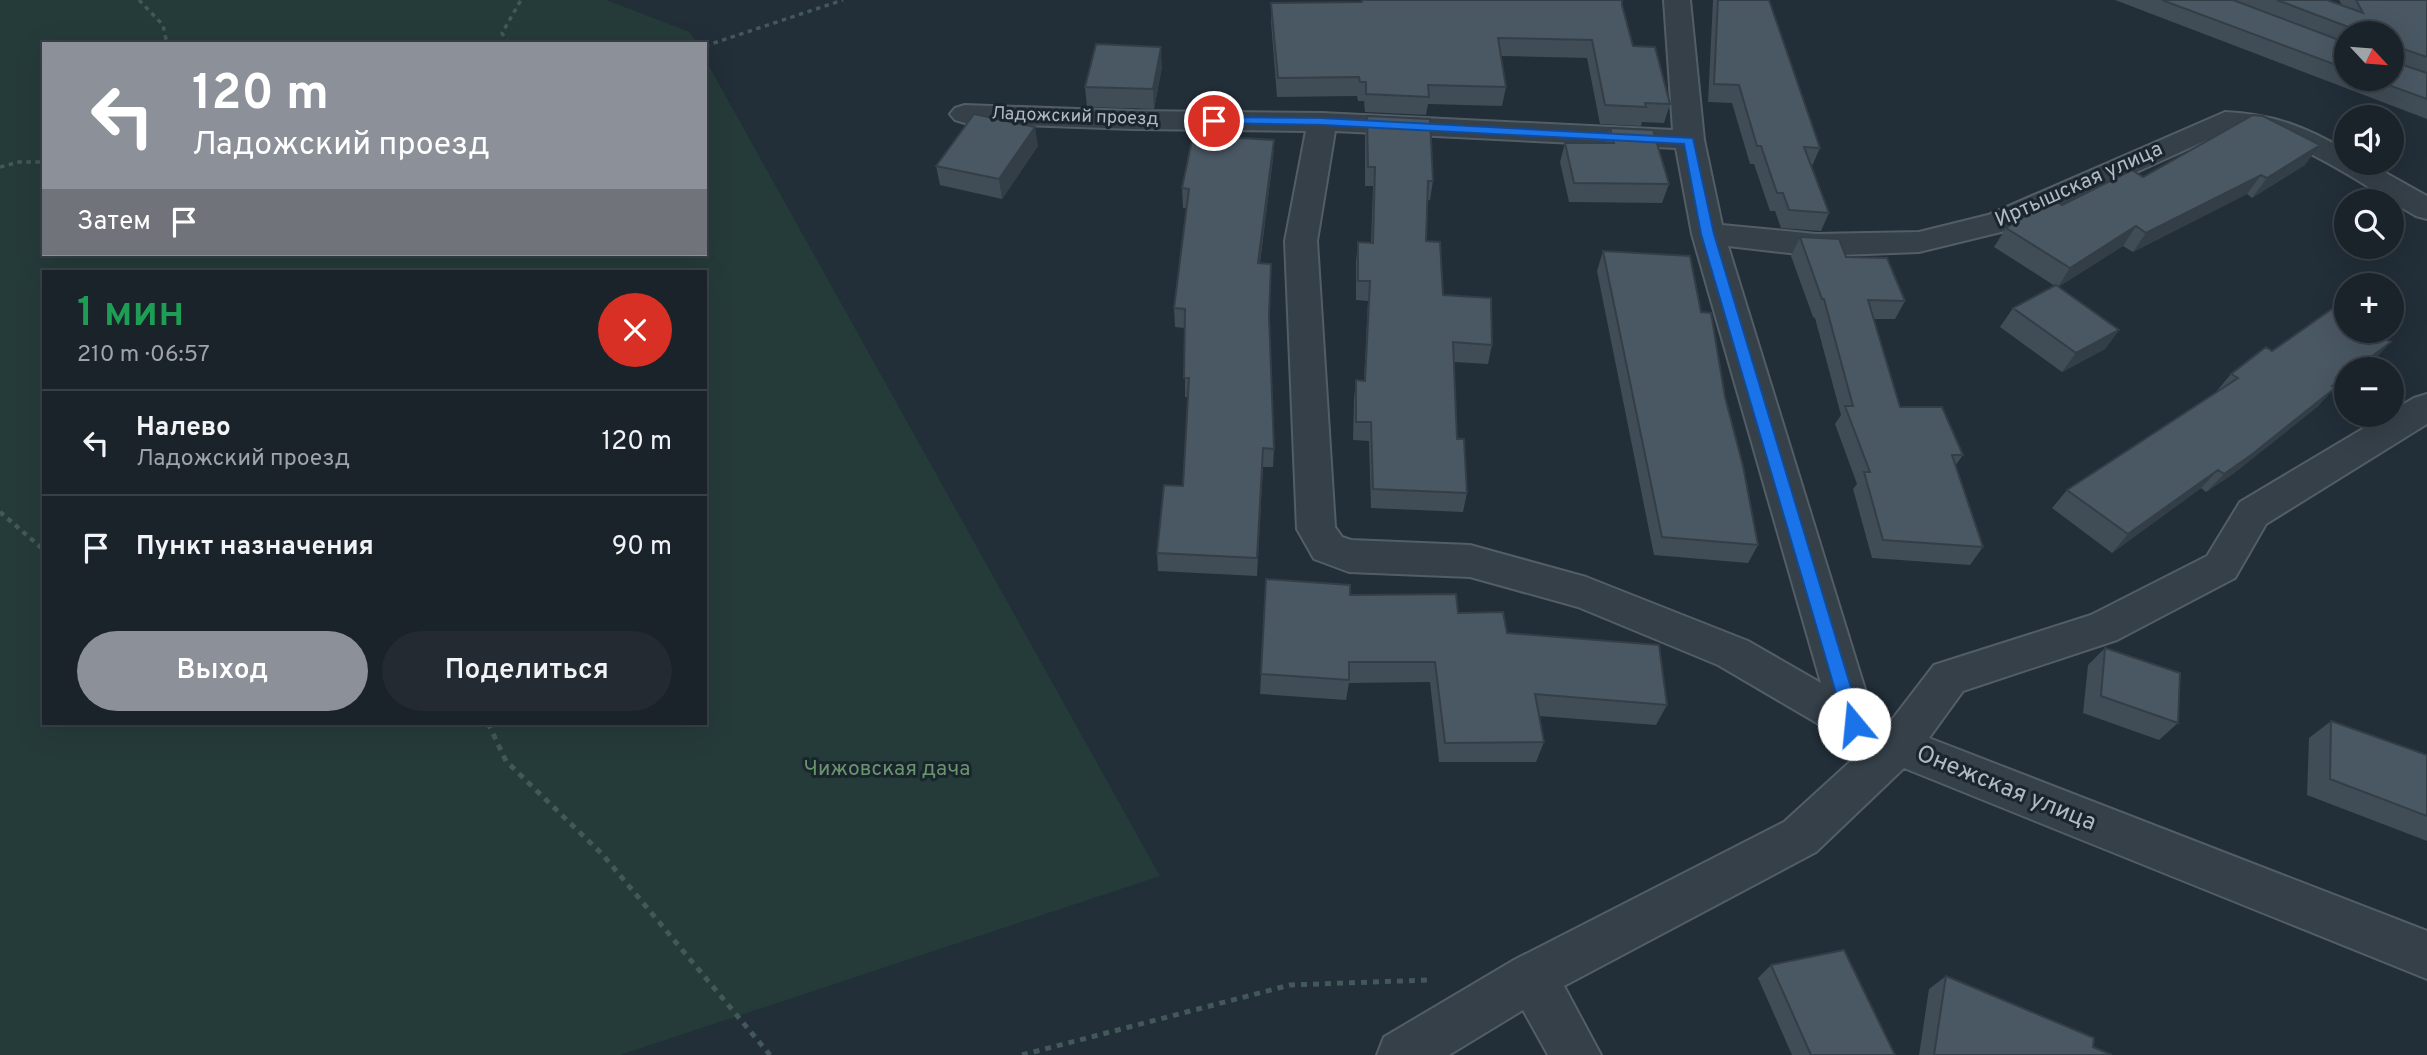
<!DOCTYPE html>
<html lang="ru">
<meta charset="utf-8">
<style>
:root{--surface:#1a222a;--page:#232a32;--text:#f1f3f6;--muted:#9fa4a8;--line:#383f47;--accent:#8c9099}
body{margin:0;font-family:Overpass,sans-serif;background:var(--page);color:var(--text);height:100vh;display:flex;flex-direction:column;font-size:26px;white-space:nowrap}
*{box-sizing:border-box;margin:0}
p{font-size:23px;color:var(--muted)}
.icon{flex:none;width:38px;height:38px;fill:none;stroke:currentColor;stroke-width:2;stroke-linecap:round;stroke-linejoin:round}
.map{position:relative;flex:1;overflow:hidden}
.panel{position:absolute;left:42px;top:270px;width:665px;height:455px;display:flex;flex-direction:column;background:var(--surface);border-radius:0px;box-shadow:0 7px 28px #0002,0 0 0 2px var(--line)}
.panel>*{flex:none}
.hud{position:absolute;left:42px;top:42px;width:665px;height:214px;border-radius:0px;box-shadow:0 7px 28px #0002,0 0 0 2px var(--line);background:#8c9099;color:#fff;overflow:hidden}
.needle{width:46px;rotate:116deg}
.controls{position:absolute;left:2334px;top:21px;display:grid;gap:14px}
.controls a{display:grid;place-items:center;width:70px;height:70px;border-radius:50%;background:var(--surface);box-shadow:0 7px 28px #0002,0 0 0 2px var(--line);font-size:35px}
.pin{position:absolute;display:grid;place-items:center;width:60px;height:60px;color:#fff;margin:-30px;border:4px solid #fff;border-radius:50%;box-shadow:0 2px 7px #0007}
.me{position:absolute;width:77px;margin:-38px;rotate:343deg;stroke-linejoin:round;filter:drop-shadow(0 0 5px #0008)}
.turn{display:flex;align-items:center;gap:24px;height:147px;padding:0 35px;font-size:32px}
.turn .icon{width:91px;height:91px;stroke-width:2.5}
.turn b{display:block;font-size:49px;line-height:60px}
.then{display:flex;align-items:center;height:66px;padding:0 35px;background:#0003;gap:14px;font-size:26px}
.round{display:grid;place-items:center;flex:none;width:74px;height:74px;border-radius:37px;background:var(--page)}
.summary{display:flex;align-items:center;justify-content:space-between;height:119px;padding:0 35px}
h1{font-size:42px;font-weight:600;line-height:52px;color:#1e9e55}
.button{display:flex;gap:14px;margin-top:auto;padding:14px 35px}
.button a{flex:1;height:80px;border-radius:42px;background:var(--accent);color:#fff;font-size:28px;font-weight:600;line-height:80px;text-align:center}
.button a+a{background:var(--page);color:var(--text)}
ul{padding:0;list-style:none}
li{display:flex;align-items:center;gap:21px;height:105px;padding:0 35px;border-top:2px solid var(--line)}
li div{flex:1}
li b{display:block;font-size:26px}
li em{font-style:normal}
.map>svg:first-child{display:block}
</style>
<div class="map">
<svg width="2427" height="1055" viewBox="0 0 2427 1055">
<rect width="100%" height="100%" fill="#222e38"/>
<path fill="#253b3a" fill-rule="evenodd" d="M0,0H606L690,32L697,44H44V254H705V59L1160,876L620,1055H0ZM44,271H705V723H44Z"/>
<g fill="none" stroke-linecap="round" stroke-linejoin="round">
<defs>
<path id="street" d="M1664,0H1690L1704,140L1722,225L1816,234L1919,232L1988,215L2225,112C2273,114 2306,127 2347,151V163H2368L2427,196V219L2416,216C2362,185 2293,132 2229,130L2009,230L1919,252L1816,256L1728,246L1872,712L1891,721L1934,665L2091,615L2207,556L2240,502L2386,415H2392V411L2414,398L2427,394V424L2266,524L2235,578L2117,640L1963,691L1929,738L2427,931V979L1904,768L1816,852L1564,986L1601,1055H1548L1523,1010L1449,1055H1377L1384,1037L1514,960L1784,822L1863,750L1718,665L1578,607L1470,577L1349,572L1314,559L1297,529L1285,241L1306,131L1133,129L965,123L955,120L950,114L955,108L965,105L1133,111L1322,113L1673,130ZM1335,131L1676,148L1692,234L1821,683L1748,641L1586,577L1470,545L1351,540L1342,537L1335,527L1317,241Z"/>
</defs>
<use href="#street" stroke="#535d66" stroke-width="4"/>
<path stroke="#435858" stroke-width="3.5" stroke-dasharray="4.5 4.5" stroke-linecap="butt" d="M139,0L163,25L167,44
M508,44L502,33L521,0
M705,46L843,0
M0,167L19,162H44"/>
<path stroke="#435858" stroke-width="4.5" stroke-dasharray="5 5" stroke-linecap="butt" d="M0,512L44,550"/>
<path stroke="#435858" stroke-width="5" stroke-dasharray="6 6" stroke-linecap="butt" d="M488,723L506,761L603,855L770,1055
M1022,1055L1290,985L1428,980"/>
<use href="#street" fill="#354049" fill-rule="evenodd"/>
</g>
<path fill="#404c56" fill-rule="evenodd" d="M1361,0H1622V5L1633,46L1670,104L1664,123L1642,122L1641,126L1600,124L1587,58L1501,56L1506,87L1502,106L1428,104L1426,115L1365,112L1364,101H1358L1357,96L1277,97L1271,22V3L1361,2Z
M1713,0H1769L1820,148L1812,166L1829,213L1821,231L1781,228L1775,211H1770L1754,164H1750L1732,103L1708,102Z
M2115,0H2327L2342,5L2339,0H2427V119ZM2347,33H2392V79H2347Z
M1162,67L1154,109L1087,107L1085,87Z
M1367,116L1433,181L1430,200H1428L1426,241L1443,295L1492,345L1488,364L1454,362L1457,439L1467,493L1463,512L1371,508L1369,441L1353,440L1354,399L1356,380L1364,381L1368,301L1356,300V262L1358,242L1371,243L1373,186H1365V135Z
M1610,128L1669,184L1662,203L1569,202L1560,162L1565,143H1606Z
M1274,140L1273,159L1260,263L1269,316L1274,449L1273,467H1263L1257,576L1158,571L1157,553L1183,486L1188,397H1185V328L1175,327L1174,308L1186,208H1183L1182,188Z
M1038,146L1002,199L940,185L936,166Z
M2305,165L2252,198L2247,194L2133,252L2123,246L2058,287L2119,330L2105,349L2062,372L2000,327L2013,308L2055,286L1994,247L2006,228L2062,205L2143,177Z
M1800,237L1846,257L1905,301L1895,319H1874L1900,407L1963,455L1955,466L1983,547L1970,565L1872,558L1853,489L1857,484L1835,424L1841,415L1815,318L1813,317L1791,256Z
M1603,251L1701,312L1725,397L1758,545L1748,563L1654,555L1597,271Z
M2391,342L2372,362L2347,369V380L2330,393L2317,407L2233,474L2206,492L2201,488L2112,553L2052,508L2067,490L2215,393L2231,374L2272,351Z
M1266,579L1458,613L1507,633L1667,705L1656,725L1539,716L1544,742L1536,762H1439L1430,682L1349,683L1346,700L1260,694Z
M2105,648L2178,723L2159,740L2083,713L2088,665Z
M2331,721L2427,755V841L2307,795L2309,738Z
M1771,965L1895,1055H1792L1758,978Z
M1946,976L2093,1047L2112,1055H1919L1929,989Z"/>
<path fill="#343e46" d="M1161,47L1162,67L1154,109L1153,89Z
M1035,127L1038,146L1002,199L999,179Z
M1274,140L1273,159L1257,283L1258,263Z
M2320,145L2305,165L2252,198L2267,178Z
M2261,175L2247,194L2133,252L2146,233Z
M2136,226L2123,246L2058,287L2070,268Z
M2119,330L2105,349L2062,372L2076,353Z
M2391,342L2372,362L2362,369H2355Z
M2347,375V380L2330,393L2317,407L2233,474L2206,492L2224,474Z
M2218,470L2201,488L2112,553L2128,534Z"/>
<path fill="#4a5864" stroke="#343e46" stroke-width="2" d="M1362,0H1622V5L1633,46L1655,47L1670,104L1645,103L1646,107L1605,105L1592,40L1498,38L1506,87L1428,85L1429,97L1366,94V82H1360L1359,77L1278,78L1271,3L1362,2Z
M1718,0H1769L1820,148L1804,147L1829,213L1789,210L1783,193H1777L1761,146H1757L1739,85L1714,84Z
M2162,0H2233L2347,43V69Z
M2277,0H2327L2363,13L2356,0H2427V57L2404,49L2401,51L2403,65L2427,73V99L2372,79H2392V33H2359V31Z
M1096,44L1161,47L1153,89L1085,87Z
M974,114L1035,127L999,179L936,166Z
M2253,115L2263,116L2320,145L2267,178L2261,175L2146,233L2136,226L2070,268L2006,228L2053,199L2062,205L2132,170L2143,177Z
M1367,116L1430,119L1433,181H1428L1426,241L1440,242L1443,295L1491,298L1492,345L1453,342L1457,439H1464L1467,493L1373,489L1371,422H1356V380L1365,381L1370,281H1358V242L1373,243L1375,167H1368Z
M1610,128L1653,130L1669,184L1574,183L1565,143H1614Z
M1193,135L1274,140L1258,263L1271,264L1269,316L1274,449L1263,448L1257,558L1157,553L1164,485L1183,486L1189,378H1184L1185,309L1174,308L1189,189L1182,188Z
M1800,237L1839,239L1846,257L1887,258L1905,301L1868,300L1900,407H1942L1963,455H1952L1983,547L1883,540L1864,472H1870L1845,406H1853L1824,299H1822Z
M1603,251L1690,256L1701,312L1711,313L1725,397L1743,466L1758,545L1662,537Z
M2056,285L2119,330L2076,353L2013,308Z
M2332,309L2347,317V331H2370L2391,342L2355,369H2347V375L2332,386L2335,388L2251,455L2224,474L2218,470L2128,534L2067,490L2238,378L2231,374L2266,347L2272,351Z
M1266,579L1350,585V595L1456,594L1458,613L1503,612L1507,633L1659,645L1667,705L1535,694L1544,742L1445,743L1435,662H1349V680L1261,674Z
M2105,648L2180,673L2178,723L2101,696Z
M2331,721L2427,755V816L2330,779Z
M1844,950L1895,1055H1811L1771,965Z
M1946,976L2094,1038L2093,1047L2112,1055H1934Z"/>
<path fill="#1a73e8" stroke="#114b97" stroke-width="2" d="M1214,117L1322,118L1693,138L1714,234L1862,724L1860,730L1854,732L1847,730L1845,724L1701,234L1684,144L1322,125L1210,123L1208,121Z"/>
<g text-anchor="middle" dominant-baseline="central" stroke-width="6" stroke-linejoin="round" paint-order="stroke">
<g font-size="18" fill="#b0bac5" stroke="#1b252d">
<text transform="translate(1075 117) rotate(2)">Ладожский проезд</text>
</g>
<g font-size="21" fill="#b0bac5" stroke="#1b252d">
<text transform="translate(2079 185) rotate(-24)">Иртышская улица</text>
</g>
<g font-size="21" fill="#68956d" stroke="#1b252d">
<text x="887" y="769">Чижовская дача</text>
</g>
<g font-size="24" fill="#b0bac5" stroke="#1b252d">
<text transform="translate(2006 789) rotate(22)">Онежская улица</text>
</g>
</g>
</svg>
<div class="controls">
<a><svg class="needle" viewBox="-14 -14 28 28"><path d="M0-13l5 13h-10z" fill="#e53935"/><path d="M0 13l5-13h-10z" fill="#9fa4a8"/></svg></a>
<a><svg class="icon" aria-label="sound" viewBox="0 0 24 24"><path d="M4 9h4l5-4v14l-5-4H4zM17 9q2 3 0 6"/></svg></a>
<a><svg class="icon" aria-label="search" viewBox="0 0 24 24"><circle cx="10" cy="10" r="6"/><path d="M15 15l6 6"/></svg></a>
<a>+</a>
<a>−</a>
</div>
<div class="pin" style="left:1214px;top:121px;background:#d93025"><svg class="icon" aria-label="arrive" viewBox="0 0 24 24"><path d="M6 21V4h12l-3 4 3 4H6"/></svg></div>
<svg class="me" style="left:1854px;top:724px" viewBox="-20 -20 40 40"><circle r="19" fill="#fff"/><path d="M0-13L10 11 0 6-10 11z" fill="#1a73e8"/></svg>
<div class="hud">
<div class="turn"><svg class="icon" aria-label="left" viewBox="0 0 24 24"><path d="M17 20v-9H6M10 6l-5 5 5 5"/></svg><div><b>120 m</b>Ладожский проезд</div></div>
<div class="then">Затем<svg class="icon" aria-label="arrive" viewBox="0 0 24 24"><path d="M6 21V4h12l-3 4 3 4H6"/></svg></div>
</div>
<section class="panel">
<div class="summary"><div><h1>1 мин</h1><p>210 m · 06:57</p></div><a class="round" style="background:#d93025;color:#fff"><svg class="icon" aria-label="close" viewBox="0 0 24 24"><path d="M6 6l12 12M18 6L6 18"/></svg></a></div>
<ul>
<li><svg class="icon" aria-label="left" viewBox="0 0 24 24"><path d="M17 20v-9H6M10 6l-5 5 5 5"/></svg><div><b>Налево</b><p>Ладожский проезд</p></div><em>120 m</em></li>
<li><svg class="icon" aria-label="arrive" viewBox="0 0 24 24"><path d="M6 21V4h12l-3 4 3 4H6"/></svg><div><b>Пункт назначения</b></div><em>90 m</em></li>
</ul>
<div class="button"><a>Выход</a><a>Поделиться</a></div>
</section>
</div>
